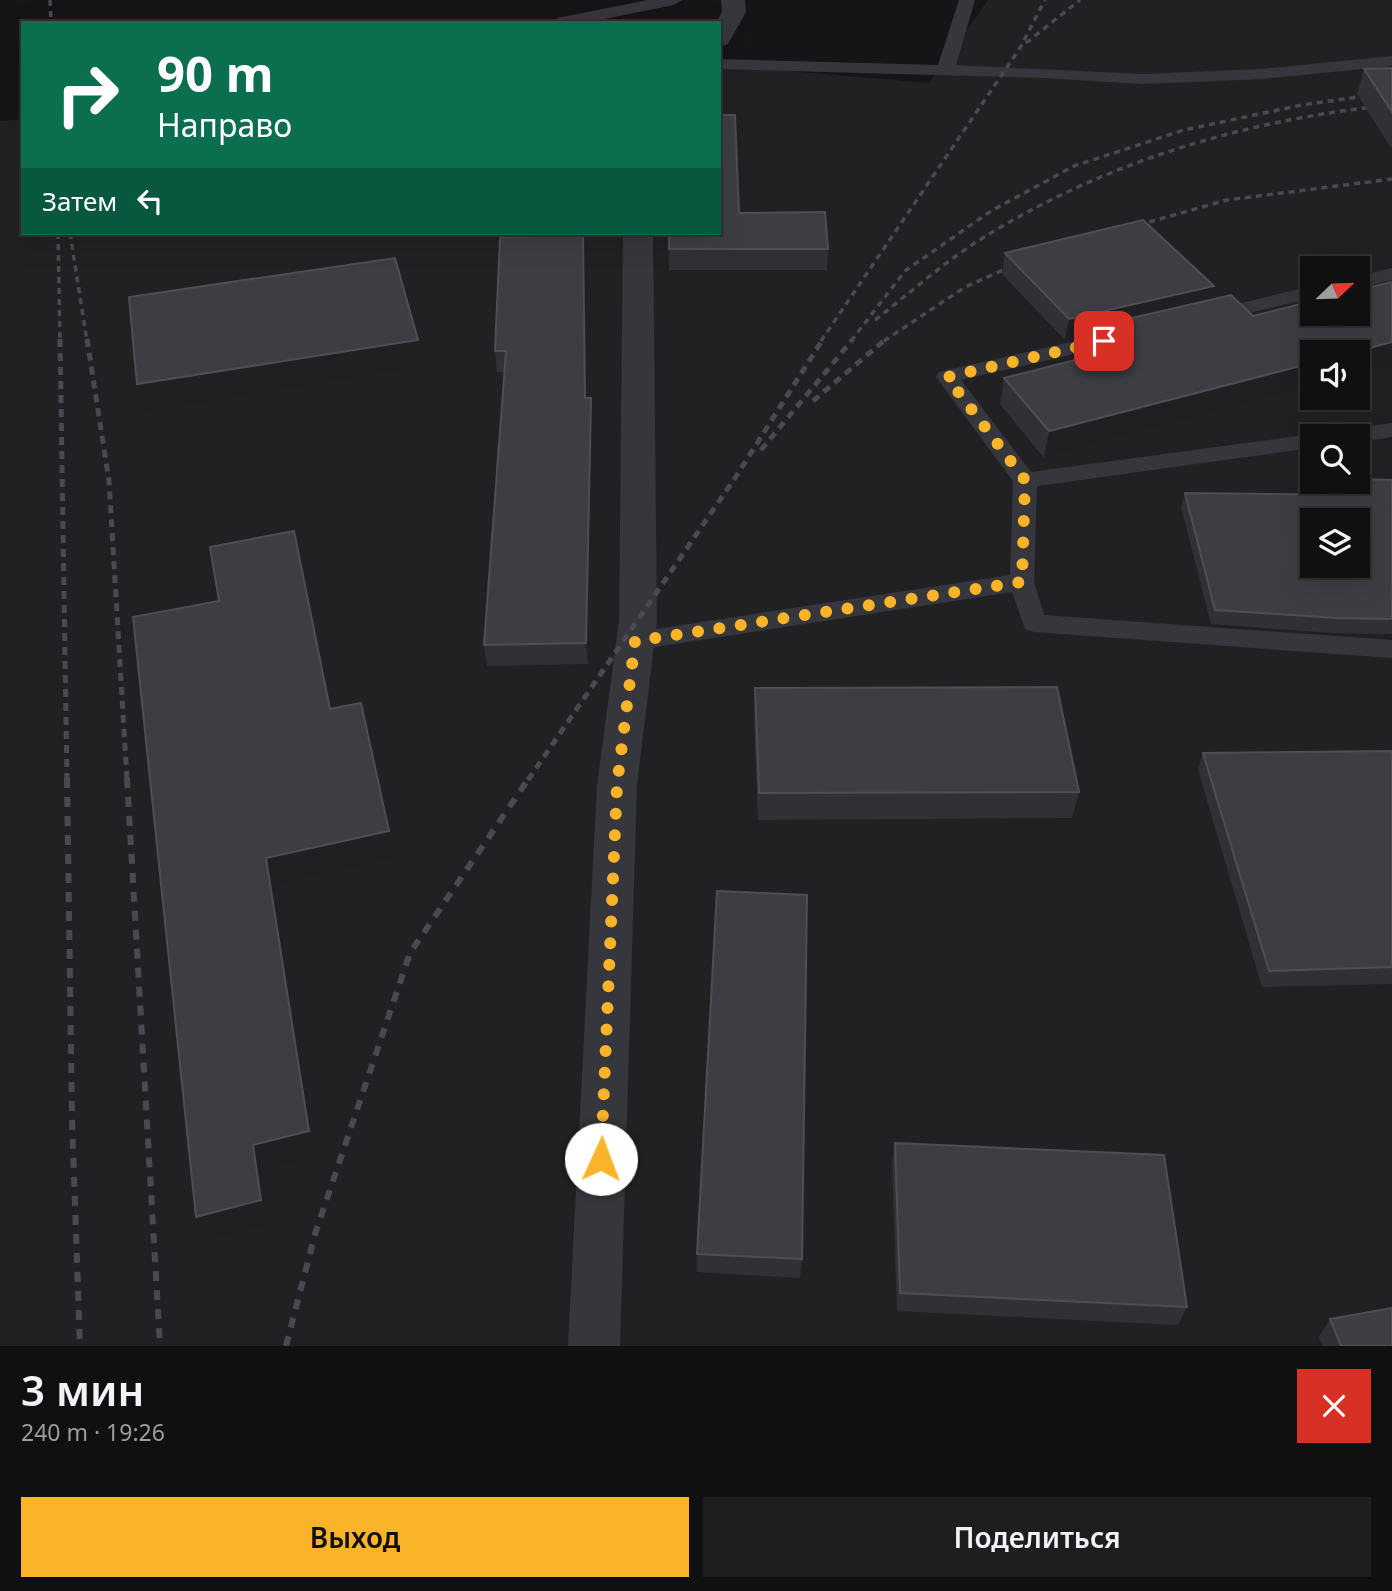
<!DOCTYPE html>
<html lang="ru">
<meta charset="utf-8">
<style>
:root{--surface:#101011;--page:#1e1e1f;--text:#f1f3f6;--muted:#9c9d9f;--line:#303031;--accent:#f9b42a}
body{margin:0;font-family:"Noto Sans",sans-serif;background:var(--page);color:var(--text);height:100vh;display:flex;flex-direction:column;font-size:26px;white-space:nowrap}
*{box-sizing:border-box;margin:0}
p{font-size:23px;color:var(--muted)}
.icon{flex:none;width:38px;height:38px;fill:none;stroke:currentColor;stroke-width:2;stroke-linecap:round;stroke-linejoin:round}
.map{position:relative;height:1346px;overflow:hidden}
.details{display:flex;flex-direction:column;background:var(--surface);flex:1}
.details>*{flex:none}
.hud{position:absolute;left:21px;top:21px;width:700px;height:214px;border-radius:0px;box-shadow:0 7px 28px #0002,0 0 0 2px var(--line);background:#0b6e4f;color:#fff;overflow:hidden}
.needle{width:46px;rotate:67deg}
.buttons{position:absolute;left:1300px;top:256px;display:grid;gap:14px}
.buttons a{display:grid;place-items:center;width:70px;height:70px;border-radius:0px;background:var(--surface);box-shadow:0 7px 28px #0002,0 0 0 2px var(--line);font-size:35px}
.pin{position:absolute;display:grid;place-items:center;width:60px;height:60px;color:#fff;margin:-30px;border-radius:14px;box-shadow:0 4px 10px #0006}
.me{position:absolute;width:77px;margin:-38px;rotate:2deg;stroke-linejoin:round;filter:drop-shadow(0 0 5px #0008)}
.turn{display:flex;align-items:center;gap:24px;height:147px;padding:0 21px;font-size:32px}
.turn .icon{width:91px;height:91px;stroke-width:2.5}
.turn b{display:block;font-size:49px;line-height:60px}
.then{display:flex;align-items:center;height:66px;padding:0 21px;background:#0003;gap:14px;font-size:26px}
.round{display:grid;place-items:center;flex:none;width:74px;height:74px;border-radius:0px;background:var(--page)}
.overview{display:flex;align-items:center;justify-content:space-between;height:119px;padding:0 21px}
h1{font-size:42px;font-weight:600;line-height:52px}
.action{display:flex;gap:14px;margin-top:auto;padding:14px 21px}
.action a{flex:1;height:80px;border-radius:0px;background:var(--accent);color:#111;font-size:28px;font-weight:600;line-height:80px;text-align:center}
.action a+a{background:var(--page);color:var(--text)}
.map>svg:first-child{display:block}
</style>
<div class="map">
<svg width="1392" height="1346" viewBox="0 0 1392 1346">
<rect width="100%" height="100%" fill="#151517"/>
<path fill="#212124" fill-rule="evenodd" d="M988,0H1392V1346H0V121L23,119V233H719V65L929,83ZM1312,268H1358V313H1312ZM1312,352H1358V397H1312ZM1312,436H1358V481H1312ZM1312,520H1358V565H1312Z"/>
<g fill="none" stroke-linecap="round" stroke-linejoin="round">
<path fill="#36373c" fill-rule="evenodd" d="M648,0H682L674,5L584,23H549L557,18Z
M959,0H975L956,65L1143,74L1263,69L1392,56V66L1263,79L1143,84L1044,78L719,69V59L938,65Z
M1392,268V280L1358,288V276Z
M1312,286V298L1211,322L1200,316L1204,312Z
M1115,332L1123,333L1126,338L1123,343L961,380L1031,472L1312,434L1320,436H1312V448L1037,486L1034,582L1044,615L1392,640V658L1034,632L1025,629L1012,592L635,650L626,647L622,641L626,635L635,632L1010,575L1013,481L936,377L939,372Z
M1392,423V437L1358,442V436H1340L1351,429Z"/>
<path fill="#36373c" fill-rule="evenodd" d="M721,0H745L746,12L728,44L719,47V23H716L722,12Z
M623,233H653L657,621L637,785L620,1346H568L597,785L619,621Z"/>
<path stroke="#484a51" stroke-width="3.5" stroke-dasharray="6 5" stroke-linecap="butt" d="M50,0L51,23
M1026,43L1080,0
M1128,228L1227,200L1392,179
M58,233L60,341
M70,233L87,341
M875,320C910,293 943,263 981,239C1104,162 1248,119 1392,105
M821,341L1020,48L1045,0
M851,341L905,271L991,211L1074,166L1184,130L1302,105L1392,92
M884,341L965,287L1021,262"/>
<path stroke="#484a51" stroke-width="5" stroke-dasharray="8 6" stroke-linecap="butt" d="M60,339L67,780
M87,339L109,481L127,780
M813,401L886,339
M761,450L853,339
M528,780L735,478L823,339"/>
<path stroke="#484a51" stroke-width="6" stroke-dasharray="10 9" stroke-linecap="butt" d="M67,778L72,1119L80,1346
M127,778L160,1346
M286,1346L315,1234L410,953L529,778"/>
</g>
<path fill="#313135" d="M1392,68V148H1391L1357,94L1364,69Z
M739,213L828,249L827,270H669V249Z
M1143,220L1214,286L1211,299L1231,295L1253,316L1312,301V313H1358V290L1392,282V366L1358,375V352H1312V387L1044,458L1000,404L1004,378L1082,358L1079,355L1083,336L1065,340L1002,274L1005,253Z
M583,235L586,398L592,419L588,664L487,666L484,645L505,372H497L495,351Z
M1392,480V634L1332,633L1211,624L1181,507L1185,493L1346,495L1350,481Z
M755,688L1079,792L1072,818L758,820L754,715Z
M1392,751V984L1262,987L1198,770L1203,753Z
M895,1143L1187,1307L1178,1325L897,1311L892,1162Z
M697,1254L802,1259L800,1278L697,1272Z
M1330,1319L1392,1346H1323L1319,1337Z"/>
<path fill="#202023" d="M583,235L584,255L586,420L585,398Z
M1214,286L1209,307L1084,329L1083,336L1065,340L1069,319Z
M418,340L422,366L145,411L137,384Z
M1392,342V366L1358,375V352H1355Z
M1312,363V387L1044,458L1049,431Z
M591,398L592,419L588,664L586,643Z
M389,831L395,857L273,884L316,1156L262,1169L270,1224L206,1240L196,1217L253,1145L266,858Z"/>
<path fill="#3d3e43" stroke="#4e4f55" stroke-width="2" fill-rule="evenodd" d="M1392,68V112L1364,69Z
M719,115H735L739,213L825,212L828,249H669V233H719Z
M1143,220L1214,286L1069,319L1005,253Z
M583,235L585,398H591L586,643L484,645L506,351H495L500,237Z
M395,258L418,340L137,384L129,297Z
M1392,282V342L1355,352H1312V363L1049,431L1004,378L1107,352L1084,329L1231,295L1253,316L1312,301V313H1358V290Z
M1358,479L1392,480V619L1337,618L1215,610L1185,493L1357,495L1352,481H1358ZM1312,520H1358V565H1312Z
M294,531L330,709L361,703L389,831L266,858L309,1131L253,1145L261,1200L196,1217L133,617L219,601L210,547Z
M1057,687L1079,792L759,793L755,688Z
M1392,751V967L1269,971L1203,753Z
M717,891L807,895L802,1259L697,1254Z
M895,1143L1164,1155L1187,1307L900,1293Z
M1392,1308V1346H1341L1330,1319Z"/>
<g fill="none" stroke-linecap="round" stroke-linejoin="round">
<path stroke="#f9b42a" stroke-width="12" stroke-dasharray="0 21.6" d="M601,1159L617,785L635,641L1022,582L1025,480L947,377L1104,341"/>
</g>
</svg>
<div class="buttons">
<a><svg class="needle" viewBox="-14 -14 28 28"><path d="M0-13l5 13h-10z" fill="#e53935"/><path d="M0 13l5-13h-10z" fill="#9c9d9f"/></svg></a>
<a><svg class="icon" aria-label="sound" viewBox="0 0 24 24"><path d="M4 9h4l5-4v14l-5-4H4zM17 9q2 3 0 6"/></svg></a>
<a><svg class="icon" aria-label="search" viewBox="0 0 24 24"><circle cx="10" cy="10" r="6"/><path d="M15 15l6 6"/></svg></a>
<a><svg class="icon" aria-label="layers" viewBox="0 0 24 24"><path d="M12 4l9 5-9 5-9-5zM3 14l9 5 9-5"/></svg></a>
</div>
<div class="pin" style="left:1104px;top:341px;background:#d93025"><svg class="icon" aria-label="arrive" viewBox="0 0 24 24"><path d="M6 21V4h12l-3 4 3 4H6"/></svg></div>
<svg class="me" style="left:601px;top:1159px" viewBox="-20 -20 40 40"><circle r="19" fill="#fff"/><path d="M0-13L10 11 0 6-10 11z" fill="#f9b42a"/></svg>
<div class="hud">
<div class="turn"><svg class="icon" aria-label="right" viewBox="0 0 24 24"><path d="M7 20v-9h11M14 6l5 5-5 5"/></svg><div><b>90 m</b>Направо</div></div>
<div class="then">Затем<svg class="icon" aria-label="left" viewBox="0 0 24 24"><path d="M17 20v-9H6M10 6l-5 5 5 5"/></svg></div>
</div>
</div>
<section class="details">
<div class="overview"><div><h1>3 мин</h1><p>240 m · 19:26</p></div><a class="round" style="background:#d93025;color:#fff"><svg class="icon" aria-label="close" viewBox="0 0 24 24"><path d="M6 6l12 12M18 6L6 18"/></svg></a></div>
<div class="action"><a>Выход</a><a>Поделиться</a></div>
</section>
